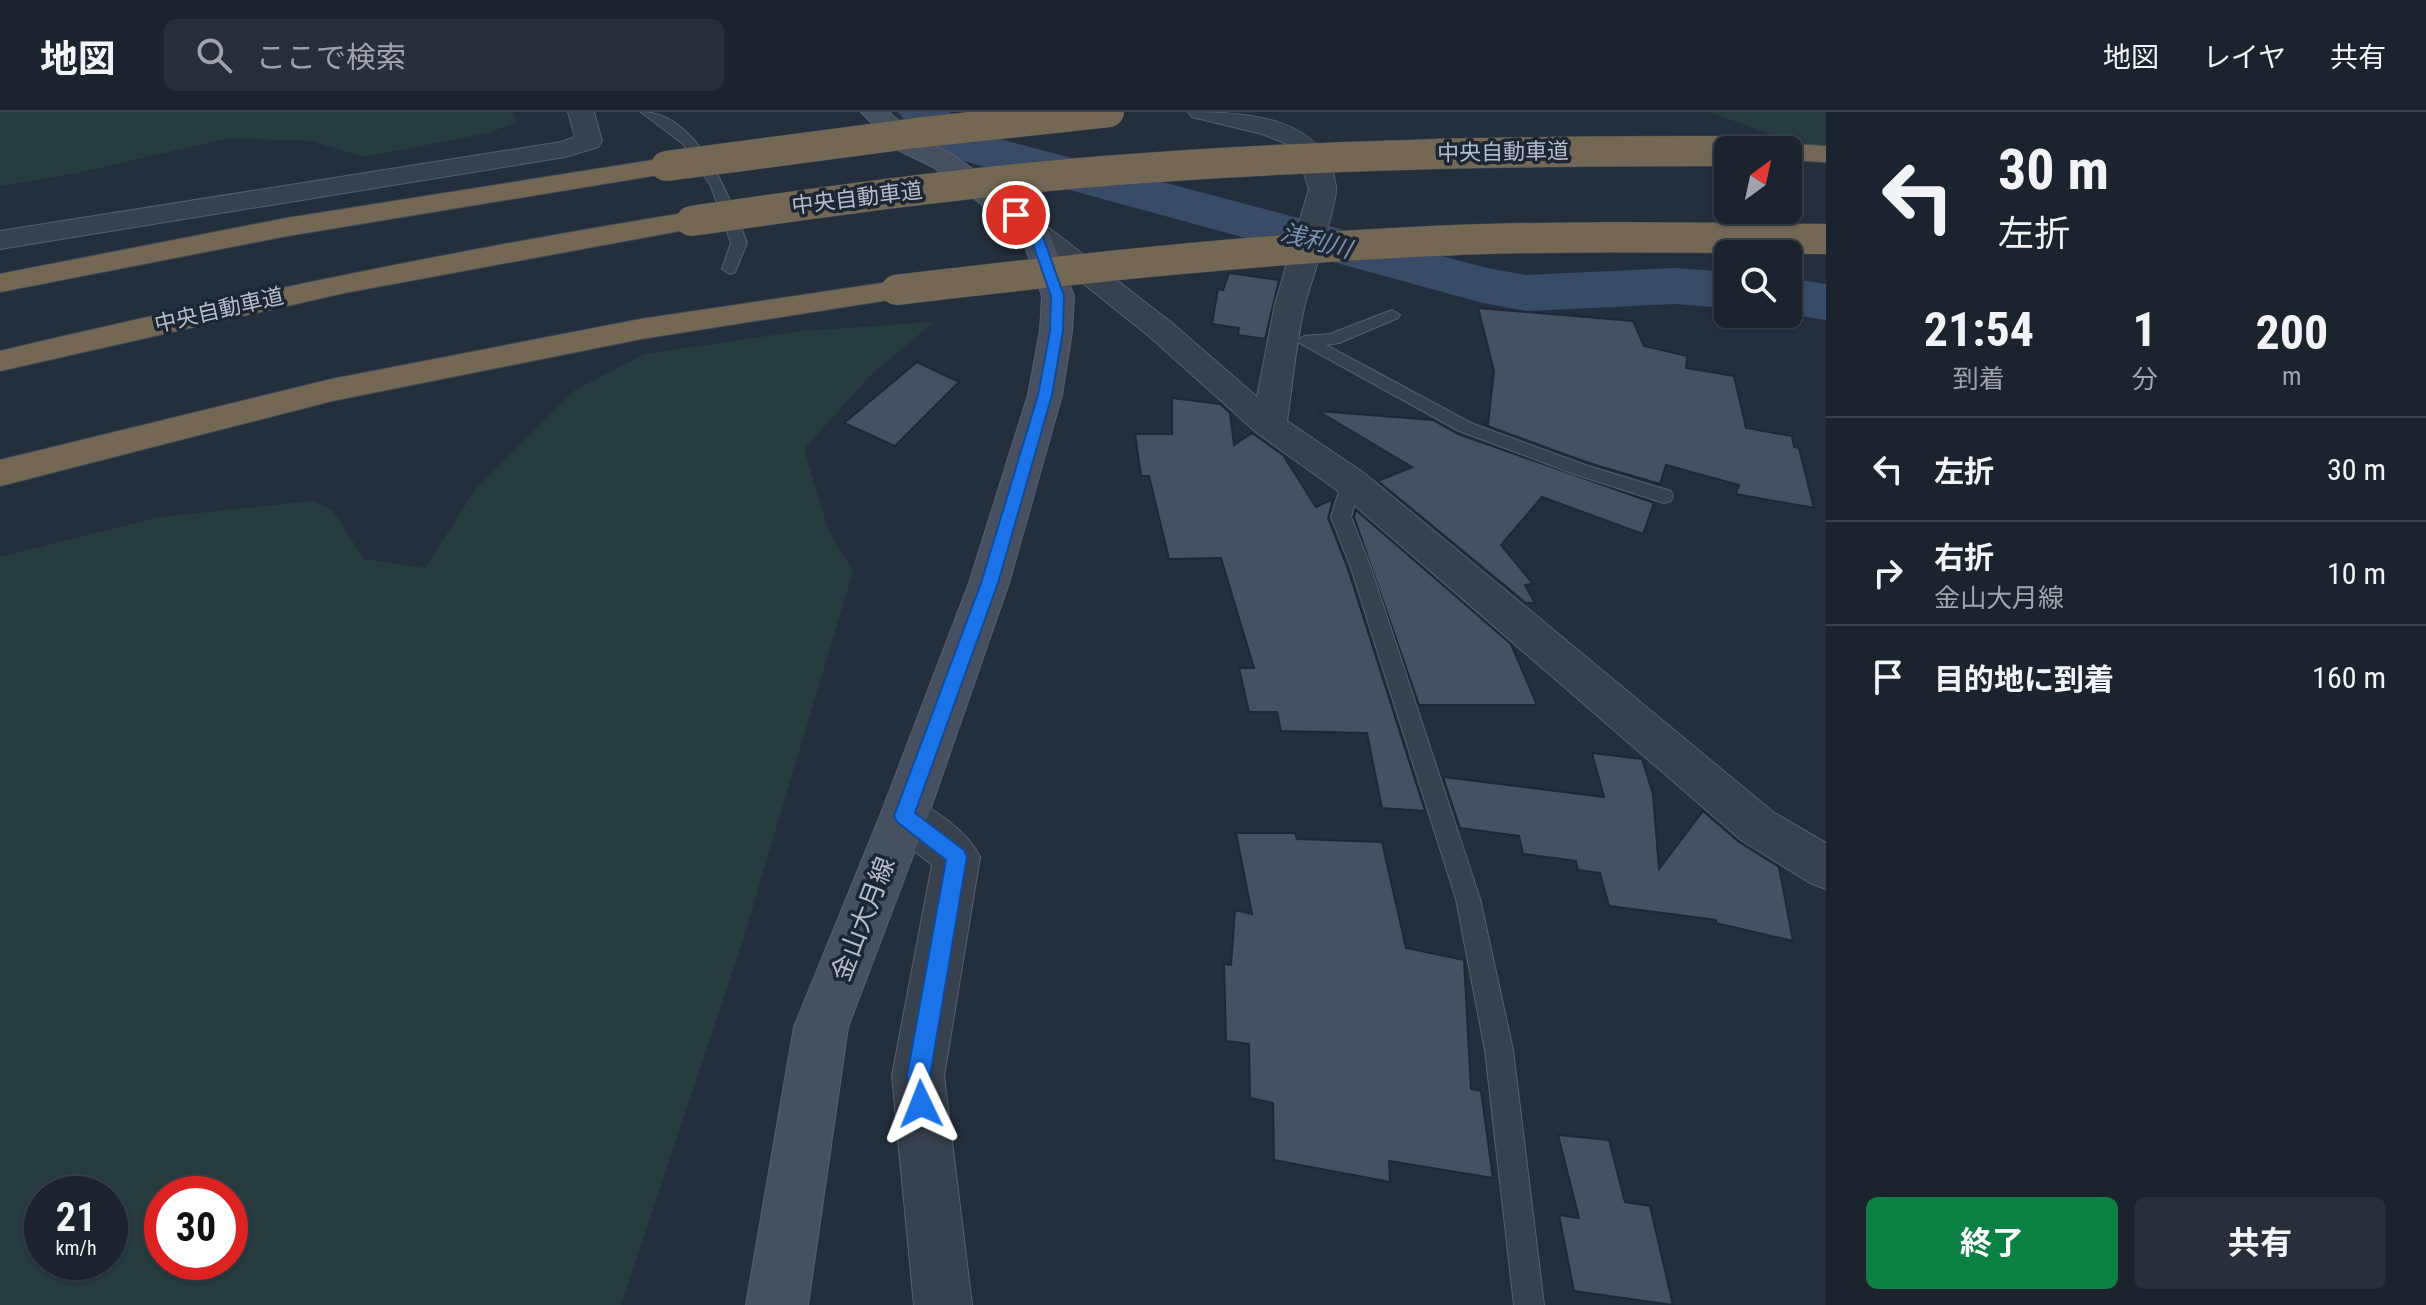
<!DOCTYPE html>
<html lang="ja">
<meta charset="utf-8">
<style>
:root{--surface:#1b232e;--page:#282f3a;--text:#f1f3f6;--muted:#a0a4aa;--line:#39404a;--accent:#0b8043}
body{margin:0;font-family:"Roboto Condensed","Noto Sans JP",sans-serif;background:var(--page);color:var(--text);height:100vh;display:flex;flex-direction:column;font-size:30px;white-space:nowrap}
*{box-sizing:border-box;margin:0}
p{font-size:26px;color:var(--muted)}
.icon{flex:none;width:44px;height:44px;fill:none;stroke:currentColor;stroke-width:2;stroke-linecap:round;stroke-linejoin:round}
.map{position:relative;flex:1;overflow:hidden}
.side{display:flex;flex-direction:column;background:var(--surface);width:600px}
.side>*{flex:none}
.banner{background:#1b232e;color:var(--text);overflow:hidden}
.needle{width:52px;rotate:33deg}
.fabs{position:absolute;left:1714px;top:24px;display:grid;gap:16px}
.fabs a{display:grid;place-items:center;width:88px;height:88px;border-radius:12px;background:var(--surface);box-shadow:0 2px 6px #0004,0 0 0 2px var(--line);font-size:40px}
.speed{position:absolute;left:24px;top:1064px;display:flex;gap:16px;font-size:40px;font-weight:700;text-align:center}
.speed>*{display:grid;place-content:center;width:104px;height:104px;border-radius:50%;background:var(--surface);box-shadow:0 2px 6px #0004,0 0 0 2px var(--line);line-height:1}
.speed small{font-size:20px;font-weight:400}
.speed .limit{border:12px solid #d22;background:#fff;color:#111}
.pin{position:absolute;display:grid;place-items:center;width:68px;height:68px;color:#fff;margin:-34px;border:4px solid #fff;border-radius:50%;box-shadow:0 2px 8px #0007}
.me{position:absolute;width:88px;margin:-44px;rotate:358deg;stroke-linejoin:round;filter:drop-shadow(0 0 6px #0008)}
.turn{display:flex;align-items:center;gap:28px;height:168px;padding:0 40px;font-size:36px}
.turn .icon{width:104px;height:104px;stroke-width:2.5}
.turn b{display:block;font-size:56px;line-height:68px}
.eta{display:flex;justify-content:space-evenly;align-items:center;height:136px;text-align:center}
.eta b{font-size:48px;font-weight:700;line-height:56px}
.primary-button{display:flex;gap:16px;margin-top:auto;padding:16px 40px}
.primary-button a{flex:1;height:92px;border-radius:12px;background:var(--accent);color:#fff;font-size:32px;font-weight:700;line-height:92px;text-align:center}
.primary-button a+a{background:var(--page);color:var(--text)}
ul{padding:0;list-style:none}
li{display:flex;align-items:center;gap:24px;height:104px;padding:0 40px;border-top:2px solid var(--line)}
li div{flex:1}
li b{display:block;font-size:30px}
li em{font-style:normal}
header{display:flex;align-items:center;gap:48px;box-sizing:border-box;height:112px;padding:0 40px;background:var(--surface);border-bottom:2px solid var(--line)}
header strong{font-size:38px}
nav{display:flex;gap:44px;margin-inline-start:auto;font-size:28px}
.search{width:560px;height:72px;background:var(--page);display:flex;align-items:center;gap:20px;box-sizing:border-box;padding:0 28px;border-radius:12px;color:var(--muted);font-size:30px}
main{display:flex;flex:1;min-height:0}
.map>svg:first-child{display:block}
</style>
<header>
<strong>地図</strong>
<div class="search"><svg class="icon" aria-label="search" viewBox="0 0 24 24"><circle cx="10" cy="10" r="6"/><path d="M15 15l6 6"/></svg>ここで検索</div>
<nav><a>地図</a><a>レイヤ</a><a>共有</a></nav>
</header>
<main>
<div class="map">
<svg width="1826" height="1193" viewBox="0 0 1826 1193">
<rect width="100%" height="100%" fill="#242f3e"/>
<path fill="#263c3f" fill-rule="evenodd" d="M0,0H513L516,10L488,21L363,45L312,29L230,26L77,61L0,74Z
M1709,0H1826V42Z
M934,210L872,262L804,337L829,420L853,459L742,831L621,1193H0V445L161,405L313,389L333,399L364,447L425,456L475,378L575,278L645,242L801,219ZM42,1082H110V1150H42ZM162,1082H230V1150H162Z"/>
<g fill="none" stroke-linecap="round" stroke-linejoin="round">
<path fill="#394c67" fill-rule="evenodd" d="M898,0H950L964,16L974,20L1487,156L1526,163L1675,156L1728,160V196L1675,192L1526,199L1483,191L938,42L928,38Z
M1788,166L1826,172V208L1788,202Z"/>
</g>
<path fill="#455162" stroke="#1f2835" stroke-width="2" d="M1229,161L1279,168L1265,227L1238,223L1239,216L1212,212L1218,177L1223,178Z
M1478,196L1633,209L1644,234L1687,244L1686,256L1734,264L1746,316L1792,324L1794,335L1799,336L1814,396L1736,382L1739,373L1666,353L1660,372L1589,351L1482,312H1488L1494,259Z
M917,250L959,270L895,334L844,311Z
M1172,286L1220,292L1230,301L1234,333L1252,321L1283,343L1316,395L1333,387L1328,406L1348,457L1425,699L1382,696L1367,621L1281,619L1277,600H1249L1239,556H1254L1221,446L1169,447L1149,364H1141L1135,322H1172Z
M1318,299L1433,308L1458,322L1654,391L1643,422L1542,385L1501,433L1533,472L1525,473L1535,491H1526L1378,369L1412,355Z
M1356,398L1511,532L1537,593H1419L1354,405Z
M1592,641L1642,647L1653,682L1659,757L1703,699L1739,730L1779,755L1793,829L1716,811V808L1609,794L1600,761L1578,758L1576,749L1523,742L1519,724L1460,716L1443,665L1604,685Z
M1236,721H1295L1297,727L1382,730L1406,836L1464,848L1471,977L1481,979L1493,1066L1389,1049L1390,1070L1274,1048L1273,991L1250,986L1249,932L1226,929L1224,852L1231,853L1235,798L1252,802Z
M1558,1023L1609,1028L1625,1090L1650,1094L1673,1193L1574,1179L1559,1103L1579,1106Z"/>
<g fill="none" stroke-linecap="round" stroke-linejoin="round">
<defs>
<path id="lane" d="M641,0C699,0 730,87 747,131L735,160L730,162L722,157L731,131L711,74L683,32Z
M1392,198L1400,203L1398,206L1339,231L1326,233L1471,311L1588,354L1671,379L1673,384L1671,389L1664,391L1574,362L1459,319L1296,229L1304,224L1330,222Z
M1351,364L1360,370L1351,405L1371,456L1480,787L1513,938L1544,1193H1514L1485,938L1456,787L1351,456L1331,405L1342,370Z"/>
<path id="street" d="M568,0H594L602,29L598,35L565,45L0,137V119L561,30L575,25Z
M1188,0C1245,0 1327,4 1336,75C1338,91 1312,167 1306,188C1296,227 1293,269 1287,309L1364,361L1773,700L1826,731V777L1810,771L1741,728L1338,379L1257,321L1150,225L1025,125L1021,119L1025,113L1035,110L1045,113L1172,211L1257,285L1275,192L1309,77L1298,42L1287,32L1262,22L1192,5Z
M904,684C931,694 968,719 980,745L944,964L972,1193H914L892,964L932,753L888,718L881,704L888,690Z"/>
<path id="secondary" d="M861,0H889L918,26L953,43L1007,81L1046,113L1074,184L1072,219L1062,283L1009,471L928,704L848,915L808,1193H746L794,915L880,704L969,471L1028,283L1040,219L1042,184L1021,123L933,55L898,38Z"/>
<path id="highway" d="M1788,32L1826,34V50L1788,48V38H1776Z
M666,46L676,48L680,54L676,60L287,124L0,180V162L287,106Z
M691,100L701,103L706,109L701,115L344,181L0,259V239C229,185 459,137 691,100Z
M896,169L907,171L912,178L907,185L641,227L332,289L0,374V348L332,267L641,207Z"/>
</defs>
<use href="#lane" stroke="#565f6c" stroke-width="2"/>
<use href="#street" stroke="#565f6c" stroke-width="2"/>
<use href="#secondary" stroke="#565f6c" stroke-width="2"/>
<use href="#highway" stroke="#434c59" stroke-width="2"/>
<use href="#lane" fill="#38414e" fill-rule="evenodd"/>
<use href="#street" fill="#38414e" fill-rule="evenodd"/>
<use href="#secondary" fill="#465061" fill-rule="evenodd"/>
<use href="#highway" fill="#746855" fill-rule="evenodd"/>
<defs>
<path id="highway-bridge" d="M666,54L916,21L1109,0
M691,109C829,89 967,70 1105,59C1313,42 1520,39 1728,39
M896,178C1074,157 1253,137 1433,129C1564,123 1695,126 1826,127"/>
</defs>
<use href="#highway-bridge" stroke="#434c59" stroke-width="31" stroke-linecap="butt"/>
<use href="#highway-bridge" stroke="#746855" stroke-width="30"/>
</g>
<path fill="#1a73e8" stroke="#114b97" stroke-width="2" d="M1012,101H1020L1041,119L1064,184L1063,219L1052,283L998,471L915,701L964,738L967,745L930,964L933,992L930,1000L921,1004L913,1000L907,964L946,748L897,710L894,704L981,471L1038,283L1050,219L1051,184L1029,121L1012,106Z"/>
<g text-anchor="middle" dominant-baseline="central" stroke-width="7" stroke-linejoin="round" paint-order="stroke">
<g font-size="22" fill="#b4bcc9" stroke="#1d2633">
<text transform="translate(1503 40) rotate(-1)">中央自動車道</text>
<text transform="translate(857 86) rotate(-7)">中央自動車道</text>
<text transform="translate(219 198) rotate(-13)">中央自動車道</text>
</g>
<g font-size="24" font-style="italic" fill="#7c92b1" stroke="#1d2633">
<text transform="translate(1316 129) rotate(15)">浅利川</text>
</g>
<g font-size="26" fill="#b4bcc9" stroke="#1d2633">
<text transform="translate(863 807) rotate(-69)">金山大月線</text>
</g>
</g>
</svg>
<div class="fabs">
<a><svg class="needle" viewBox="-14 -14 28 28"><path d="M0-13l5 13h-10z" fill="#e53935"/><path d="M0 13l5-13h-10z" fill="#a0a4aa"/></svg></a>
<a><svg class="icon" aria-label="search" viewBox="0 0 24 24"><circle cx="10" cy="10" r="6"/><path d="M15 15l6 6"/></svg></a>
</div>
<div class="speed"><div>21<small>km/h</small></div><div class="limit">30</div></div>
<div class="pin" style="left:1016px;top:103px;background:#d93025"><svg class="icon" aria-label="arrive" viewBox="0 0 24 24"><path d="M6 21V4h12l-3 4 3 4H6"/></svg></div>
<svg class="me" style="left:921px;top:992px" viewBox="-20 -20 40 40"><path d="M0-17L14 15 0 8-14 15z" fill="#1a73e8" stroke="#fff" stroke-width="4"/></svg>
</div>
<section class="side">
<div class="banner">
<div class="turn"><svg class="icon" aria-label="left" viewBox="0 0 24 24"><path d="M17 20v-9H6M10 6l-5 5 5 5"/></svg><div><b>30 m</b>左折</div></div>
</div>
<div class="eta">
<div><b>21:54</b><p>到着</p></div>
<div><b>1</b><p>分</p></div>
<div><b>200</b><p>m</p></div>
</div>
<ul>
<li><svg class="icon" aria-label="left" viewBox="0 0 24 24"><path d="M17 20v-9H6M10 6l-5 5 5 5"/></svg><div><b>左折</b></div><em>30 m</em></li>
<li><svg class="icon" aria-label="right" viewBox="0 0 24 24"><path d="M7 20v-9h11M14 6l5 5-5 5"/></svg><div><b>右折</b><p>金山大月線</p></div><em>10 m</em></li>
<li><svg class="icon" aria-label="arrive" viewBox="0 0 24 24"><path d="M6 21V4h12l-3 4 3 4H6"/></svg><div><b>目的地に到着</b></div><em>160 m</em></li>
</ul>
<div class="primary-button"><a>終了</a><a>共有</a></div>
</section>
</main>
